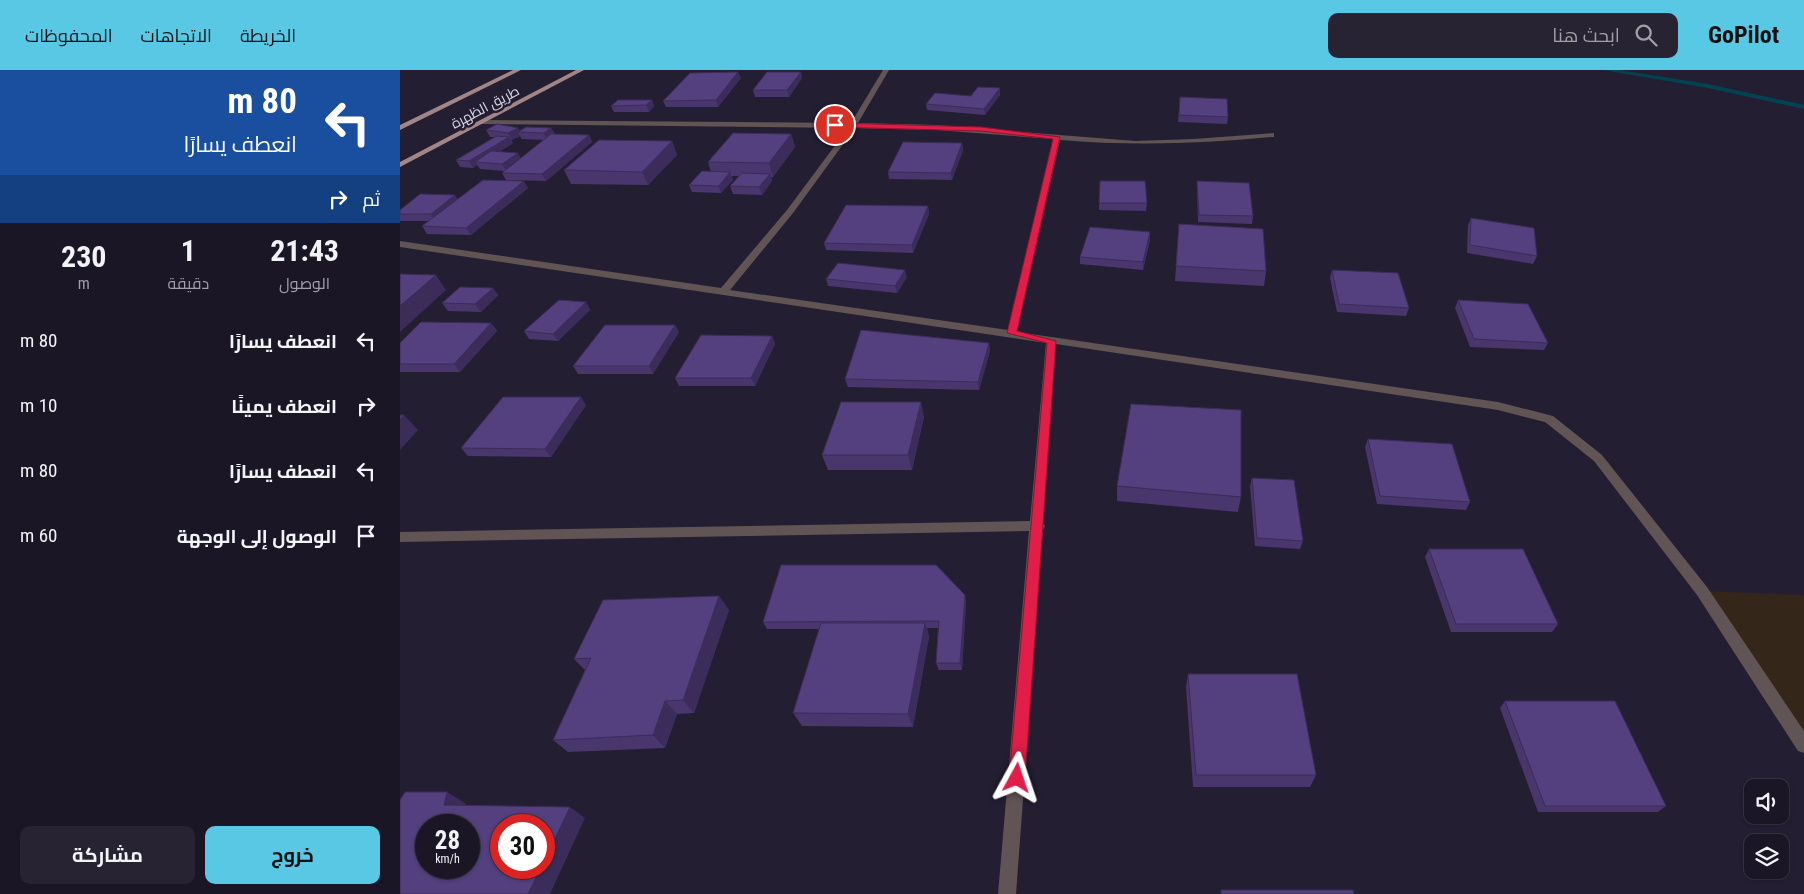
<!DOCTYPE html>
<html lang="ar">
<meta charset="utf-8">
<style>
:root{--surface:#1b1626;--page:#282332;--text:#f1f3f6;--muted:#a09fa7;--line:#393543;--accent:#59c8e4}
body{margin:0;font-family:"Roboto Condensed",Cairo,sans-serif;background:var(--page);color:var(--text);direction:rtl;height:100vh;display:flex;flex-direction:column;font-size:19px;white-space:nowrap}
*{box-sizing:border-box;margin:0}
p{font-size:16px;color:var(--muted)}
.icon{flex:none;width:28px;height:28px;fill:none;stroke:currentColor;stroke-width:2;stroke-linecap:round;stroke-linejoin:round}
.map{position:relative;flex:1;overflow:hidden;direction:ltr}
.side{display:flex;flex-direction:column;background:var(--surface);width:400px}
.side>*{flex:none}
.guide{background:#1a4fa0;color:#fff;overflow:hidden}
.fabs{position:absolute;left:1344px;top:709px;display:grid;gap:10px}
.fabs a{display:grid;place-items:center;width:45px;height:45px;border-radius:10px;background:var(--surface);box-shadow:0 1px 4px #0004,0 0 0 1px var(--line);font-size:25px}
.speed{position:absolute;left:15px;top:744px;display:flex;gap:10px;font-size:25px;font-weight:700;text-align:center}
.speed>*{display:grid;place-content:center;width:65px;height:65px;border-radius:50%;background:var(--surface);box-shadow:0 1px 4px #0004,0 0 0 1px var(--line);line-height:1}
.speed small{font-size:12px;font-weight:400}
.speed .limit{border:8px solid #d22;background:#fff;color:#111}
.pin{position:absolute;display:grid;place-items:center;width:42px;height:42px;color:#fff;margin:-21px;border:2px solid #fff;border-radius:50%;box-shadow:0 1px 5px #0007}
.me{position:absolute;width:55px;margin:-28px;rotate:5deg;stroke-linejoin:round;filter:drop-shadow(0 0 4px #0008)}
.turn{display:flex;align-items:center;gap:18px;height:105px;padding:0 20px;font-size:22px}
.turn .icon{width:65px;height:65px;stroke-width:2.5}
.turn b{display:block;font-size:35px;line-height:42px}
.then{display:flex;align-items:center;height:48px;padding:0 20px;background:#0003;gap:10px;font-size:19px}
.eta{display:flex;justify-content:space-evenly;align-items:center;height:85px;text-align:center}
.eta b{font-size:30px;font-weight:700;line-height:35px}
.cta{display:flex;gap:10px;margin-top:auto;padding:10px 20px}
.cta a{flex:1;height:58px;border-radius:10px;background:var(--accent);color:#111;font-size:20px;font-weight:700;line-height:58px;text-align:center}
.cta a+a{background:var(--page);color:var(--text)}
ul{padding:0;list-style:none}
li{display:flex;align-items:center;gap:15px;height:65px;padding:0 20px}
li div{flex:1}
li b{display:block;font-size:19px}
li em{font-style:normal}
header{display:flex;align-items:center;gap:30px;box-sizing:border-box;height:70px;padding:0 25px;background:var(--accent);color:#111}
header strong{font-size:24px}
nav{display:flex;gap:28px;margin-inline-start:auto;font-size:18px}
.search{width:350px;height:45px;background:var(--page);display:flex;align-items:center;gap:12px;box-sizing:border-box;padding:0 18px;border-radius:10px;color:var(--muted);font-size:19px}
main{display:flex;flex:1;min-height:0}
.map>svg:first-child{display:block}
</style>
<header>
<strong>GoPilot</strong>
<div class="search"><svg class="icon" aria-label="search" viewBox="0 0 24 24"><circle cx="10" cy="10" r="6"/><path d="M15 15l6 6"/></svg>ابحث هنا</div>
<nav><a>الخريطة</a><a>الاتجاهات</a><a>المحفوظات</a></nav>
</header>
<main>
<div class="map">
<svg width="1404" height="824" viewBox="0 0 1404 824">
<rect width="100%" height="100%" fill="#241e32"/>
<path fill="#342619" d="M1302,521L1404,525V666Z"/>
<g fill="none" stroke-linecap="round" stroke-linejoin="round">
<path fill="#024352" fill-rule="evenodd" d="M1203,0H1219L1308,14L1404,35V39L1308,18Z"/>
<path fill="#615454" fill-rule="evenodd" d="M483,0H489L458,53L537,55L735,71L794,69L874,63V67H871C800,74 731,76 660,70L617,262L1098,332L1153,346L1202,385L1307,517L1404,661V683L1398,681L1297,525L1194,391L1145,352L1098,340L656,274L643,453L645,456L643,460L616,824H598L629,461L0,472V462L630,451L646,273L0,177V171L321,218L387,140L448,58L82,54L78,52L82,50L451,53ZM455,58L537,60L653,69L608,260L330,220L393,143Z"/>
<path fill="#a18685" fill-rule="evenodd" d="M113,0H121L0,60V55Z
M176,0H184L0,97V92Z"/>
</g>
<path fill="#48366d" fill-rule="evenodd" d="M401,2L402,8L389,27H355L353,20Z
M341,8L318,37H266L263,31Z
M600,25L585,45L527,40L526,34L571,26Z
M780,27L828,47L827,54L778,52Z
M252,30L254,36L249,42H214L211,36Z
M151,58L155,64L189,65L192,72L146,111L106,110L102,103L104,101L80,99L77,95L73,98L60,97L56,90L94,67H90L86,60L120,61ZM120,66L122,69L144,70L121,88L99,82L113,73L111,70Z
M391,64L395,77L373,107H371L372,111L362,125L333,124L330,116L339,106H332L333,110L321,123L292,122L289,115L311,102L308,92Z
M272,71L277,85L248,115L171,114L164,100Z
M562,73L563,80L552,110L489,109L488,102Z
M797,111L853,146L852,154L798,152L797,118Z
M128,118L71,165L27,164L22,156L29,151H0V140L58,129Z
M699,133H747L746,141L699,140Z
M528,136L529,144L513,183L426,180L424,173Z
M1071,148L1137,186L1133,194L1067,183L1068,155Z
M779,154L866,201L864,216L775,211Z
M750,170L743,200L680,194V187Z
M932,200L1009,238L1006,246L937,242L930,208Z
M507,207L497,223L428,216L426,209Z
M93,218L98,225L81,242L48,241L42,233Z
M1058,230L1148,273L1144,280L1070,277L1055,238Z
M186,232L190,240L158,271L129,269L124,261Z
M91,253L97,261L60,302H0V273Z
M275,255L279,262L253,304H178L173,296Z
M372,266L375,274L355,316H279L275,308Z
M589,273L590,281L579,320L448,317L445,309Z
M186,335L151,387L68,386L61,378Z
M524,347L512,400H428L422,385Z
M968,369L1070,432L1066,440L977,434L965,377Z
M852,408L903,471L900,479L855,476L850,416Z
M717,416L841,427L838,442L717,431Z
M1029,479L1158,554L1152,562H1051L1025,487Z
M565,525L566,533L562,600H539L536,593L538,558H527L529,567L513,657L402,656L393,643L419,559H367L363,552Z
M319,526L329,540L294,643L277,644L265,678L168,682L153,670L185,600L174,589Z
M788,604L916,705L910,717H793L786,617Z
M1105,631L1266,736L1258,742H1138L1100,638Z"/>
<path fill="#3b2c59" d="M338,2L341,8L318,37L316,30Z
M401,2L402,8L389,27L387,20Z
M600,18V25L585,45L584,39Z
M252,30L254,36L249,42L246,35Z
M118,58L121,63L118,62L120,66L112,70L108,63Z
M151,58L155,64L147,70L144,63Z
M391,64L395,77L373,107L369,93Z
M189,65L192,72L146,111L142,104Z
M109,67L113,73L82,92H75L77,95L73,98L69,91Z
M272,71L277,85L248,115L242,102Z
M562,73L563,80L552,110L551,103Z
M118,83L122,90L106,101L102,94Z
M330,102L333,110L321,123L319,116Z
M370,104L372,111L362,125L359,117Z
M124,111L128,118L71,165L66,158Z
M55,125L60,132L36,151L31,144Z
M528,136L529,144L513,183L512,175Z
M750,162V170L743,200V192Z
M505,200L507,207L497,223L495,216Z
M36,205L46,220L0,262V236Z
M93,218L98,225L81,242L75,234Z
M186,232L190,240L158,271L153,264Z
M91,253L97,261L60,302L54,294Z
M275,255L279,262L253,304L249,296Z
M372,266L375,274L355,316L351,308Z
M589,273L590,281L579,320L578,312Z
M181,327L186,335L151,387L145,379Z
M521,332L524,347L512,400L508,385Z
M4,345L18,360L0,380V350Z
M565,525L566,533L562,600L560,593Z
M319,526L329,540L294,643L283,630Z
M525,553L529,567L513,657L508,644Z
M265,631L277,644L265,678L253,665Z
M47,722L66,734L63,746L44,735Z
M170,737L185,748L150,824H128L141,798H144V792Z"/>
<path fill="#543f7f" stroke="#3b2c59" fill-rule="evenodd" d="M338,2L316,30L263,31L290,3Z
M367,2H401L387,20H353Z
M578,17L600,18L584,39L526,34L535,23L571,26Z
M780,27L827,29L828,47L779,45Z
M218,30H252L246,35L211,36Z
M97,54L118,58L108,63L86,60Z
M126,57L151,58L144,63L118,62Z
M333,63L391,64L369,93L308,92Z
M151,64L189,65L142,104L102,103Z
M97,66L109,67L69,91L56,90Z
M199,70L272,71L242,102L164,100Z
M503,72L562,73L551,103L488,102Z
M91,81L118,83L102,94L75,92Z
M302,101L330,102L319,116L289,115Z
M342,103L370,104L359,117L330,116Z
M83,110L124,111L66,158L22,156Z
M700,111H745L747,133H699Z
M797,111L849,113L853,146L799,145Z
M20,124L55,125L31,144H0V140Z
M446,135L528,136L512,175L424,173Z
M1071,148L1134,158L1137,186L1070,175Z
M779,154L863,159L866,201L776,196Z
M690,157L750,162L743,192L680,187Z
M438,193L505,200L495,216L426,209Z
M932,200L998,203L1009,238L939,234Z
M0,204L36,205L0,236Z
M60,217L93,218L75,234L42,233Z
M159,230L186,232L153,264L124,261Z
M1058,230L1128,234L1148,273L1074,269Z
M21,252L91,253L54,294H0V273Z
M205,255H275L249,296H173Z
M461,260L589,273L578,312L445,309Z
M301,265L372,266L351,308H275Z
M103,327H181L145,379L61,378Z
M441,332H521L508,385H422Z
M731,334L841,340V427L717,416Z
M0,345H4L0,350Z
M968,369L1052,374L1070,432L980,426Z
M852,408L894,410L903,471L857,468Z
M1029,479H1123L1158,554H1056Z
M381,495H536L565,525L560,593H536L539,551L363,552Z
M319,526L283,630L265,631L253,665L153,670L191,588L174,589L203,530Z
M421,553H525L508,644L393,643Z
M788,604H897L916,705H796Z
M1105,631H1215L1266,736H1145Z
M5,722H47L44,735L170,737L144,792V755H101V798H141L128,824H0V730ZM26,755H69V798H26Z
M821,820H953L954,824H821Z"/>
<path fill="#e11d48" stroke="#92132f" d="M435,53L581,57L660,67L617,261L656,271L625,708L622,713L617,716L611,713L609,708L647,273L607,263L653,69L581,61L432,57Z"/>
<g text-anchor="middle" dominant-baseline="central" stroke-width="5" stroke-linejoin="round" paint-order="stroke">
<g font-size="14" fill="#dedbe9" stroke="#241e32">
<text transform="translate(85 37) rotate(-28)">طريق الظهرة</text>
</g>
</g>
</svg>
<div class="fabs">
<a><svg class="icon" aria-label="sound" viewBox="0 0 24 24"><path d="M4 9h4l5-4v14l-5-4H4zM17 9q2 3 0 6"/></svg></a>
<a><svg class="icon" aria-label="layers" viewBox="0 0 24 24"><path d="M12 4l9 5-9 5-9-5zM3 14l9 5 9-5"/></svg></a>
</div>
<div class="speed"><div>28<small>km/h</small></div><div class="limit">30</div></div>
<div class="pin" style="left:435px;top:55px;background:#d93025"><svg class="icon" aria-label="arrive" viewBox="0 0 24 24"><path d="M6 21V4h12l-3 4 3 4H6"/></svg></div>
<svg class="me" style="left:617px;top:708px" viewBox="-20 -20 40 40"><path d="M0-17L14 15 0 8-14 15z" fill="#e11d48" stroke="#fff" stroke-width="4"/></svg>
</div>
<section class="side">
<div class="guide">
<div class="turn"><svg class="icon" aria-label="left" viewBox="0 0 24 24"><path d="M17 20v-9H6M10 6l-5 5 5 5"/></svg><div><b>80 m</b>انعطف يسارًا</div></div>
<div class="then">ثم<svg class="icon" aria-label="right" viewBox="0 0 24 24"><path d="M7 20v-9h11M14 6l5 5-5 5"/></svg></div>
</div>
<div class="eta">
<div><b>21:43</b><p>الوصول</p></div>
<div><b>1</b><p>دقيقة</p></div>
<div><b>230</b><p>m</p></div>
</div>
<ul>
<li><svg class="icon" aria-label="left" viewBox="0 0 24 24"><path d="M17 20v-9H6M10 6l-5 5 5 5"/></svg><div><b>انعطف يسارًا</b></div><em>80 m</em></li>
<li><svg class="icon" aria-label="right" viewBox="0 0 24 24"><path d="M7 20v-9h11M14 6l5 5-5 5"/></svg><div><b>انعطف يمينًا</b></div><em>10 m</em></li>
<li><svg class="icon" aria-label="left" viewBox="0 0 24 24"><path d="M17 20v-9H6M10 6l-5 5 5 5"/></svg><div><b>انعطف يسارًا</b></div><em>80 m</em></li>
<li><svg class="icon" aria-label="arrive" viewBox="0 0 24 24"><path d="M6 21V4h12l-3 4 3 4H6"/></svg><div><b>الوصول إلى الوجهة</b></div><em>60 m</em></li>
</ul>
<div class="cta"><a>خروج</a><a>مشاركة</a></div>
</section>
</main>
